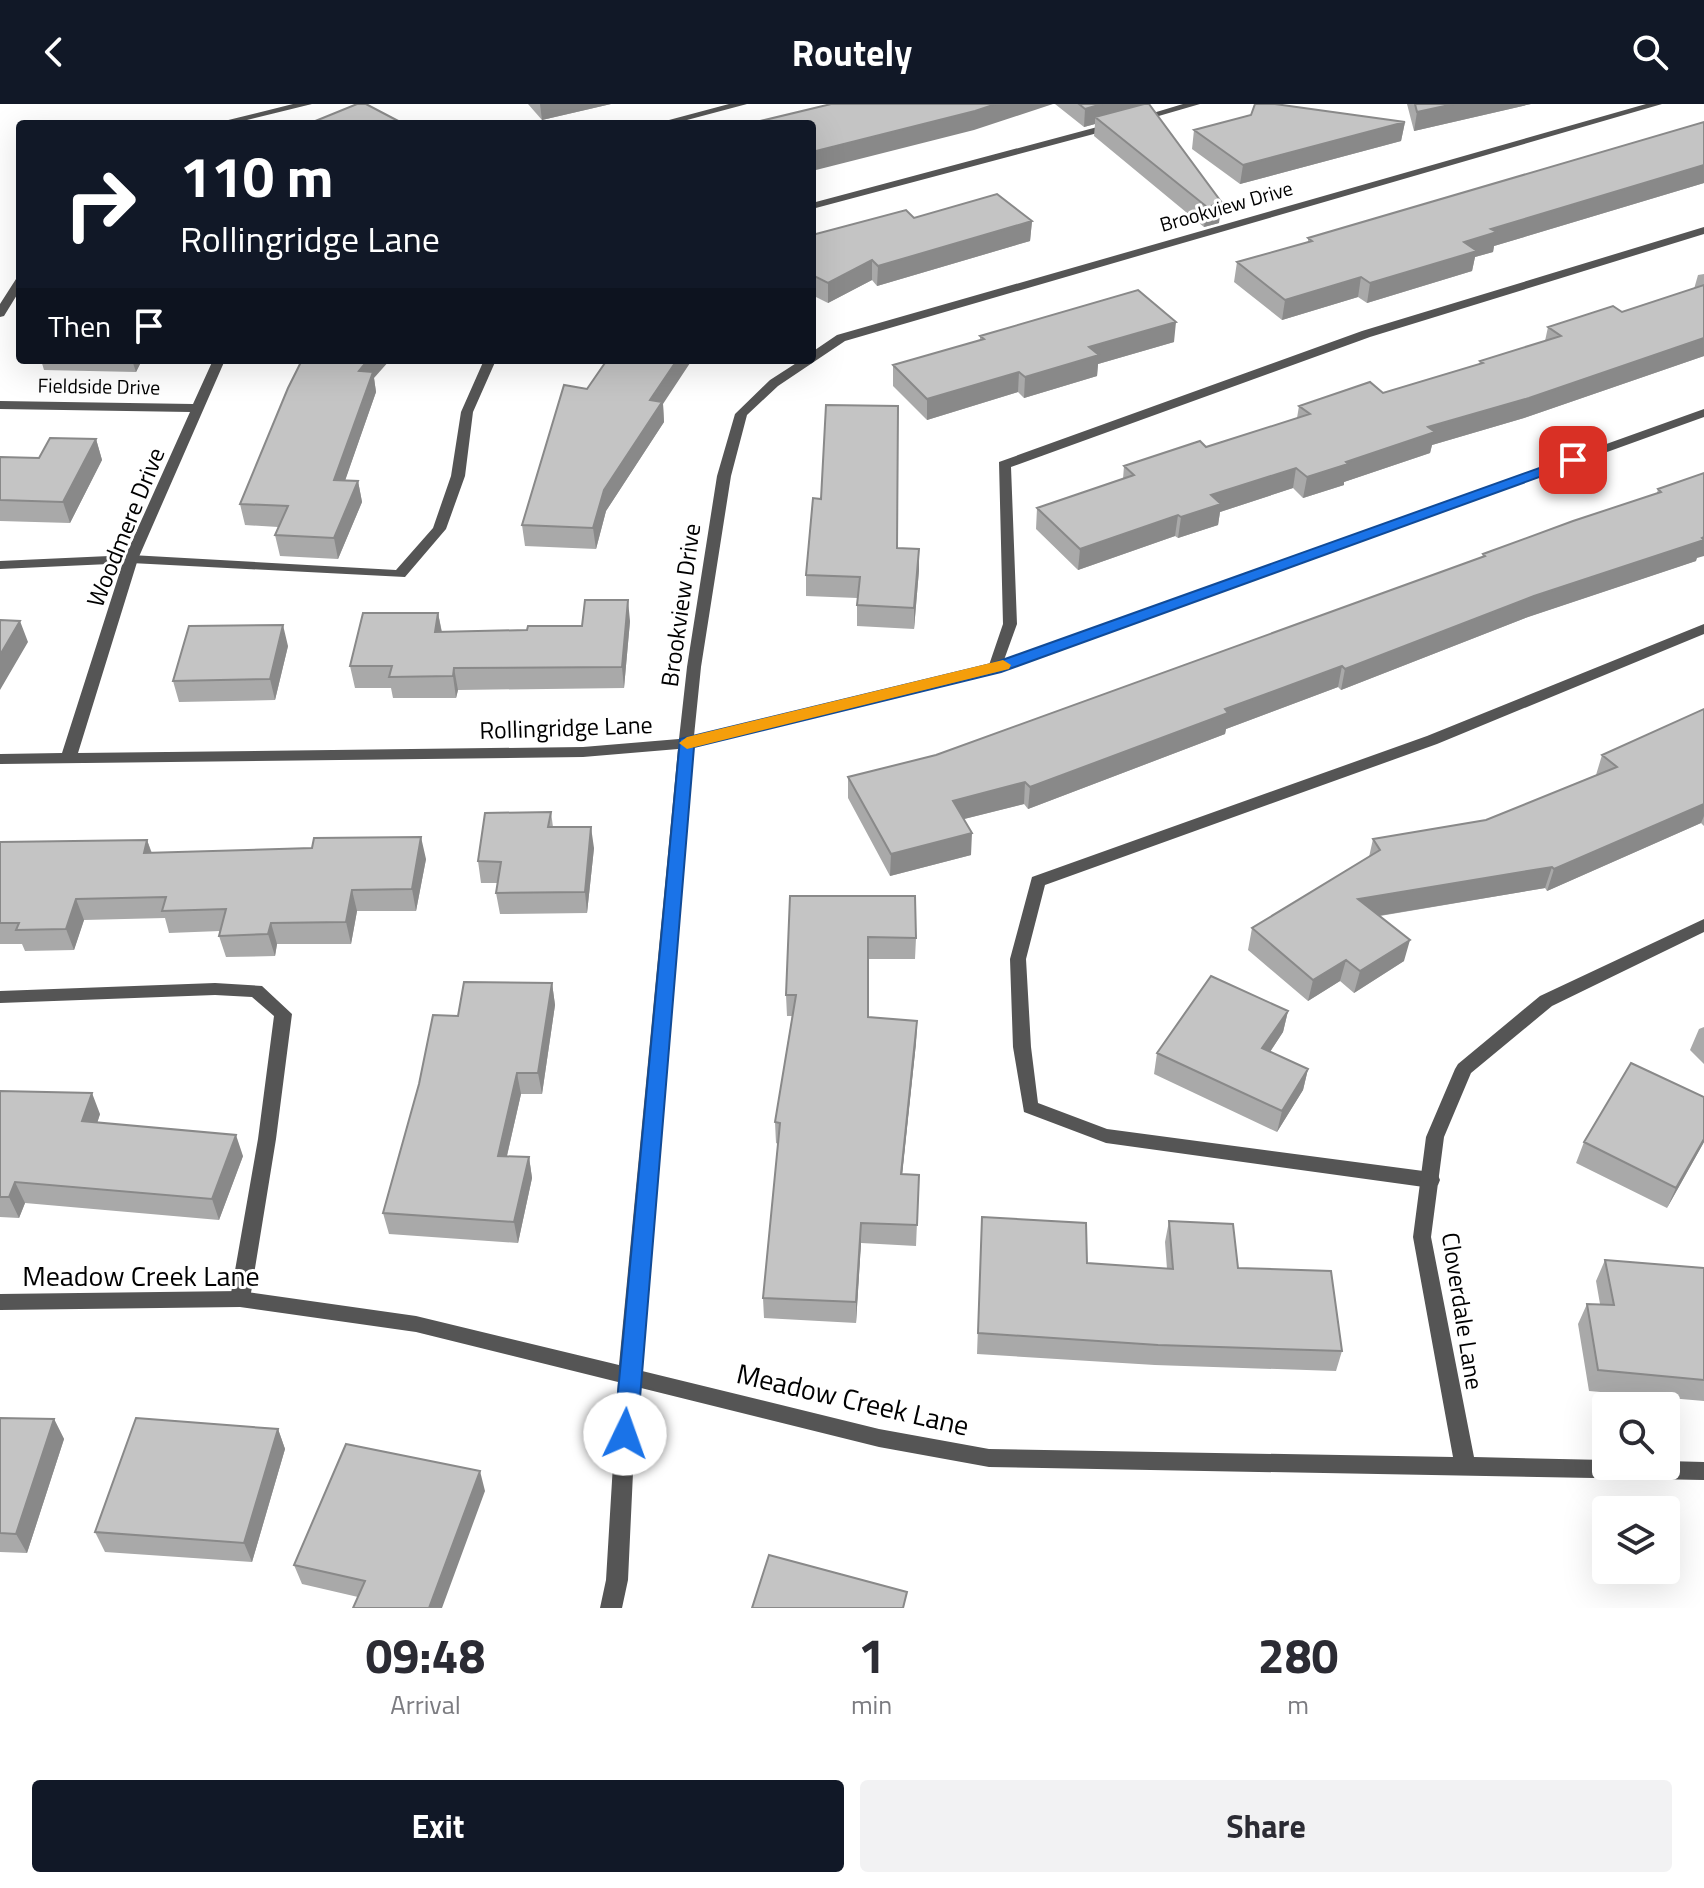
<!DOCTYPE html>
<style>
:root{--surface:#fff;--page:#f2f2f3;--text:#2b2b33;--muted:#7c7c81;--accent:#111827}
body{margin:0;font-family:"Titillium Web",sans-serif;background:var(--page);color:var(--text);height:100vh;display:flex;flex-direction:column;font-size:30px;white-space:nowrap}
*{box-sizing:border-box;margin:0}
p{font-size:26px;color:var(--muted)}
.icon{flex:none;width:44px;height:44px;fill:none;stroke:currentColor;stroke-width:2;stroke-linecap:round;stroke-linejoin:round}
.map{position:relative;height:1504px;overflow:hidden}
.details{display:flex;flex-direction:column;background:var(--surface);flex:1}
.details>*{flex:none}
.banner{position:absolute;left:16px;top:16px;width:800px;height:244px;border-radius:8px;box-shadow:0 8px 32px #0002;background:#111827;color:#fff;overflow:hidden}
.buttons{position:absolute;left:1592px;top:1288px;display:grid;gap:16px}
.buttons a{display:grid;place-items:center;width:88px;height:88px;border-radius:8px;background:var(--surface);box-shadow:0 8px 32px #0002;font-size:40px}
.pin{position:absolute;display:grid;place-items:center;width:68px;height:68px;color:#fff;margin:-34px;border-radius:16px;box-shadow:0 4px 12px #0006}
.me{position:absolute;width:88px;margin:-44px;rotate:3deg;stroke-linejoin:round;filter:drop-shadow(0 0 6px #0008)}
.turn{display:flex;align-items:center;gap:28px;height:168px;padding:0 32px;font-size:36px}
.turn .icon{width:104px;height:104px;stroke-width:2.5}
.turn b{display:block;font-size:56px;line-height:68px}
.then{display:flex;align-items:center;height:76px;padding:0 32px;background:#0003;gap:16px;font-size:30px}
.eta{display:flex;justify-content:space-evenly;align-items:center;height:136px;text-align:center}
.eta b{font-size:48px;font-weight:700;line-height:56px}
.action{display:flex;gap:16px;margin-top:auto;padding:16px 32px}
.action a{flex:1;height:92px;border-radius:8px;background:var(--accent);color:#fff;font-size:32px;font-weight:700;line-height:92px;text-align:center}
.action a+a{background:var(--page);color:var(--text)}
header{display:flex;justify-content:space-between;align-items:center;height:104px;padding:0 32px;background:var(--accent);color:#fff;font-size:36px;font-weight:700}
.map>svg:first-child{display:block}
</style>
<header><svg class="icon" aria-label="back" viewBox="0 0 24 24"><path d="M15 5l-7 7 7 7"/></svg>Routely<svg class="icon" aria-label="search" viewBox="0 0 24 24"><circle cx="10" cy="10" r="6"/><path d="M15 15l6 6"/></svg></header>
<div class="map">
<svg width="1704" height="1504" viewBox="0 0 1704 1504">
<rect width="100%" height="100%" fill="#fff"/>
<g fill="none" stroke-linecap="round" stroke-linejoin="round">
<path fill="#555" fill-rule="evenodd" d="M293,0H312L231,20H212Z
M1183,0H1200L1138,18L1133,15Z
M1116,18L1121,21L1120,23L812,105V99Z
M1704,123V130L1370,233L1011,363L1017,520L1000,567L995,569L988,564L1003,520L999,358L1362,227Z
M20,174V186L4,212L0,213V200L16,175Z
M484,256H496L473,308L465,372L446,425L405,473L131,459L0,465V457L131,451L396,466L433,424L451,372L461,308Z
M1704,520V530L1437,640L1045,781L1026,855L1031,943L1038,999L1107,1025L1431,1068L1438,1071L1440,1076L1438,1081L1431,1084L1106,1039L1024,1008L1013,943L1010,855L1032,773L1427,632Z
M215,879L262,882L292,910L276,1035L250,1195L247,1201L240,1203L233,1201L230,1195L258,1035L274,912L252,893L215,891L0,899V887Z"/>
<path fill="#555" fill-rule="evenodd" d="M729,0H747L672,20H654Z
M1646,0H1662L845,237L778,282L747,311L731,372L701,563L694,632L991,560L1704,305V313L1000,567L693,642L638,1266L879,1325L989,1345L1453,1353L1413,1133L1426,1033L1455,965L1458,960L1540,892L1704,815V828L1552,902L1471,969L1444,1033L1431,1133L1474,1353L1606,1356V1362H1666V1357L1704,1358V1376L989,1363L879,1343L637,1283L628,1476L622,1504H600L606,1476L618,1278L416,1228L240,1203L0,1206V1190L240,1187L416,1212L619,1261L678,645L583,653L0,660V650L62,649L124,455L190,308L0,305V297L193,300L213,256H225L138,455L78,649L583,643L679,635L687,563L717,372L735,310L770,276L801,256H812V248L837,231Z"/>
</g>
<path fill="#a9a9a9" d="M528,0H611L542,16Z
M1055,0H1141L1219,119L1204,123L1094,32L1095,20L1084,23Z
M1407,0H1531L1414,27Z
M1405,18L1401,37L1240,80L1192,45L1194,26Z
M1704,18V79L1494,142L1493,148L1475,153L1472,167L1367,199L1358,193L1282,216L1234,178L1237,158L1308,138V134Z
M914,114L1032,117L1030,137L877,182L872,176L828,199L812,191V131Z
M1704,170V252L1524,314L1432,341L1430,349L1344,378V381L1303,394L1293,384L1220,408L1218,421L1178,434L1175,432L1078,466L1036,425L1037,404L1123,375L1124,362L1206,343L1297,314L1299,302L1383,289L1479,260L1480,257L1545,237L1548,223L1622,208L1694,185L1698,171Z
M980,232L1174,238L1098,260L1097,272L1024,294L1018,288L927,316L893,282V261L980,236Z
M41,256H142L136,268L44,266Z
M374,274L376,288L345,376L358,377L362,398L338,455L280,452L275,431L278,423L245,421L240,400Z
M663,300L664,318L606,407L596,445L525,442L522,421Z
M96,335L102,356L70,419L0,417V353L39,354Z
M1704,369L1696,457L1528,513L1341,586L1338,583L1226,625L1225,630L1028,705L1024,700L964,715L971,751L890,772L848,694V673L936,651L1482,453L1483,450L1657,389L1658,385Z
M897,444L919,466L914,525L857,522V494L806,492V471Z
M438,509L442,528L527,526L630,517L624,584L458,586L456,594H393L391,584H355L350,562Z
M288,542L275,596L179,598L173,577Z
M1704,605V722L1701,719L1547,787L1545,784L1380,812L1404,857L1354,889L1340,877L1308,897L1248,846L1252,824L1369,753L1373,735L1486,716L1596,671L1602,651Z
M551,708L553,723L594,744L587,809L500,810L496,789L498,779H481L478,757Z
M147,736L152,749L426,755L416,807H357L351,840H277L275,852L226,853L219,832L220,827L169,829L165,814L84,816L74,846L25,847L22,840H0V738Z
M790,792L916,834L915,855H868V913L917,917L916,939L902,1070L919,1071L916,1142L861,1139L856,1219L764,1214L763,1194L778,1040L776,1039L775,1018L792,912H787L786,891Z
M552,879L555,901L542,990H521L507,1052L529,1053L532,1074L518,1139L389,1130L383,1109L458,912Z
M1288,907L1283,928L1270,948L1308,965L1303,986L1277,1028L1154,970L1157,949Z
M1704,923V960L1690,946L1699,925Z
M0,987L100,1010L97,1019L243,1052L219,1116L25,1099L19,1114L0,1113Z
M1704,993V1038L1667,1104L1576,1059L1584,1038Z
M982,1113L1087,1159L1167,1165L1165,1138L1169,1117L1238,1164L1342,1247L1336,1267L1155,1261L977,1250Z
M1605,1156L1704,1164V1297L1589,1287L1578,1220L1587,1200H1600L1596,1177Z
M0,1314L54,1315L64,1335L27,1449L0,1448Z
M278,1325L285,1345L252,1458L105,1448L95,1428Z
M485,1387L358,1493L302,1480L294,1461Z"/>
<path fill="#898989" d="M540,0H611L542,16Z
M996,0H1053L974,26L812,67V48Z
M1102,0H1141L1140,8L1095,13V20L1084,23L1085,5Z
M1454,0H1531L1414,27L1417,8Z
M1405,18L1401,37L1240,80L1243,61Z
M1704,61V79L1494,142L1493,148L1475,153L1472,167L1367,199L1370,179L1491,125Z
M1222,99L1219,119L1204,123L1207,103Z
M1032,117L1030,137L877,182L878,162Z
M872,156V176L828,199V179Z
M1361,173L1358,193L1282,216L1285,196Z
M1176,218L1174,238L1098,260L1097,272L1024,294L1025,273L1089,243Z
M1704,234V252L1524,314L1432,341L1430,349L1344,378V381L1303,394L1307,373L1428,323Z
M132,256H142L136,268Z
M368,256H390L374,274L376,288L338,397L334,376L359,267Z
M677,256H692L663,300L664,318L606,407L596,445L593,424L604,386L650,296Z
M1019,268L1018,288L927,316V295Z
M96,335L102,356L70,419L63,398Z
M1296,364L1293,384L1220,408L1218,421L1178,434L1181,413L1211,391Z
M358,377L362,398L338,455L334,434Z
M1178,411L1175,432L1078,466L1080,445Z
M1704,433V452L1697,454L1696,457L1528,513L1341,586L1345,565L1534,492Z
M919,445V466L914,525V504Z
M628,496L630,517L624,584L622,563Z
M438,509L442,530L435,528Z
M20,517L28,538L0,586V551Z
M283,521L288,542L275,596L270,575Z
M1342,562L1338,583L1226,625L1225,630L1028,705L1030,683L1225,605Z
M454,564L458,586L456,594L453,572Z
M1025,678L1024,700L952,718L953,697Z
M1704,700V712L1701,719L1547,787L1554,765Z
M591,723L594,744L587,809L585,788Z
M972,729L971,751L890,772L891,750Z
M421,733L426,755L416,807L412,785Z
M147,736L154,757L144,749Z
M1552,763L1545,784L1353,816L1358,795Z
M352,786L357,807L351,840L346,818Z
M76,795L84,816L74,846L66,825Z
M271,819L277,840L275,852L268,830Z
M1410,836L1404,857L1354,889L1360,867Z
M1346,856L1340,877L1308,897L1313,876Z
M552,879L555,901L542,990L538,969Z
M1288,907L1283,928L1258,966L1262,944Z
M917,917L916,939L900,1091L901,1070Z
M1308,965L1303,986L1277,1028L1282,1007Z
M517,969L521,990L502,1073L498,1052Z
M92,989L100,1010L91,1038L82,1017Z
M236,1031L243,1052L219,1116L212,1095Z
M1704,1035V1038L1667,1104L1676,1084Z
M529,1053L532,1074L518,1139L514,1118Z
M15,1078L25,1099L19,1114L9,1093Z
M861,1119V1139L856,1219V1198Z
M54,1315L64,1335L27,1449L16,1430Z
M278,1325L285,1345L252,1458L244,1439Z
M480,1367L485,1387L442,1504H429Z"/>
<path fill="#c4c4c4" stroke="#898989" stroke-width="2" d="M357,0H366L404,20H308Z
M831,0H996L975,7L812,48V20H748Z
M1079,0H1102L1085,5Z
M1144,0H1149L1222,99L1207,103L1095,13Z
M1255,0H1275L1405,18L1243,61L1194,26L1251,11Z
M1415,0H1454L1417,8Z
M1704,18V61L1491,125L1497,128L1464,138L1477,147L1370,179L1361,173L1285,196L1237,158L1312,137L1308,134Z
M997,90L1032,117L878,162L872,156L828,179L812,171V131L906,106L914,114Z
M1704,181V234L1529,294L1428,323L1435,328L1346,358L1348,360L1307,373L1296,364L1211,391L1221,400L1181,413L1178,411L1080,445L1037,404L1134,371L1124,362L1200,337L1206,343L1310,310L1299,302L1370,278L1383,289L1483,259L1480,257L1561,232L1548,223L1613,202L1622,208Z
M1138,186L1176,218L1089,243L1099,251L1025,273L1019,268L927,295L893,261L984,235L980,232Z
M302,256H368L359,267L373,268L334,376L358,377L334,434L275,431L288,402L240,400L288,284Z
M607,256H677L650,296L662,298L604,386L593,424L522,421L564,281L587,285Z
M826,301L898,302L897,444L919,445L914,504L857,501L860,473L806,471L813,394L821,395Z
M50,334L96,335L63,398L0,396V353L39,354Z
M1704,369V433L1702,434L1704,436L1534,492L1345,565L1342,562L1225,605L1228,609L1030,683L1025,678L953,697L972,729L891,750L848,673L936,651L1485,452L1483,450L1573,417L1661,388L1658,385Z
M585,496H628L622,563L454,564L453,572L389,573L392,562H350L363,509H438L435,528L527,526L528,522H582Z
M0,516L20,517L0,551Z
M283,521L270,575L173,577L189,522Z
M1704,605V700L1554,765L1552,763L1358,795L1410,836L1360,867L1346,856L1313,876L1252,824L1380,746L1373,735L1486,716L1617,663L1602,651Z
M551,708L548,723H591L585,788L496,789L501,758L478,757L485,709Z
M421,733L412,785L352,786L346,818L271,819L268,830L219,832L226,805L162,807L166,793L76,795L66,825L16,826L19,819H0V738L147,736L144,749L312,744L314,734Z
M790,792H915L916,834L868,833V913L917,917L901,1070L919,1071L917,1121L861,1119L856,1198L763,1194L780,1019L775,1018L796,891H786Z
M1211,872L1288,907L1262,944L1308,965L1282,1007L1157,949Z
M464,878L552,879L538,969H517L498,1052L529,1053L514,1118L383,1109L419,980L433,911L458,912Z
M1631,959L1704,993V1035L1676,1084L1584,1038Z
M0,987L92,989L82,1017L236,1031L212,1095L15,1078L9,1093H0Z
M982,1113L1086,1119L1087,1159L1173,1165L1169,1117L1233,1120L1238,1164L1331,1167L1342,1247L1158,1241L978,1229Z
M1605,1156L1704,1164V1276L1598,1266L1587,1200L1614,1201Z
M0,1314L54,1315L16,1430L0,1429Z
M136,1314L278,1325L244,1439L95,1428Z
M346,1340L480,1367L429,1504H353L365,1477L294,1461Z
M769,1451L907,1488L903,1504H752Z"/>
<path fill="#1a73e8" stroke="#114b97" stroke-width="2" d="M1573,352L1578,353V359L1001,568L694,643L637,1330L633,1337L625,1340L617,1337L614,1330L680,635L991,560Z"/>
<path fill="#f59e0b" d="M1003,556L1011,561L1009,565L687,645L679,639L687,633Z"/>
<g text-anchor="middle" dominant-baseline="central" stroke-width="6" stroke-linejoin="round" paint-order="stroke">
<g font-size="20" fill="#000" stroke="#fff">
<text transform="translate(1226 102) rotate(-16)">Brookview Drive</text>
<text transform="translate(99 282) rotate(1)">Fieldside Drive</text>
</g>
<g font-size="24" fill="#000" stroke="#fff">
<text transform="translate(125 423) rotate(-68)">Woodmere Drive</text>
<text transform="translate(680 501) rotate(-82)">Brookview Drive</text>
<text transform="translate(566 623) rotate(-2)">Rollingridge Lane</text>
<text transform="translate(1463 1207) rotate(81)">Cloverdale Lane</text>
</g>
<g font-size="28" fill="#000" stroke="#fff">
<text x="141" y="1171">Meadow Creek Lane</text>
<text transform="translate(853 1295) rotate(13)">Meadow Creek Lane</text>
</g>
</g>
</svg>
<div class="buttons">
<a><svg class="icon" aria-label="search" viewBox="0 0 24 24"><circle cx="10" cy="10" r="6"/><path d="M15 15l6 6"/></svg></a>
<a><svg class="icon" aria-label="layers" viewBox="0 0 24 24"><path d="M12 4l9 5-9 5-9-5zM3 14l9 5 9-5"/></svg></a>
</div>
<div class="pin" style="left:1573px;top:356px;background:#d93025"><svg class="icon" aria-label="arrive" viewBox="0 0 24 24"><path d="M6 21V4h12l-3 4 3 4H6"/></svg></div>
<svg class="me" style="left:625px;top:1330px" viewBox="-20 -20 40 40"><circle r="19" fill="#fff"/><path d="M0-13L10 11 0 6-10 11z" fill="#1a73e8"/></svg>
<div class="banner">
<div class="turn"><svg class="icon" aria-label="right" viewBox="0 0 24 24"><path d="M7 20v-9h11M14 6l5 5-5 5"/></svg><div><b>110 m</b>Rollingridge Lane</div></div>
<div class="then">Then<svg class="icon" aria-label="arrive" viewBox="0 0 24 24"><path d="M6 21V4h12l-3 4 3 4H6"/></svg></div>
</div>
</div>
<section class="details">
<div class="eta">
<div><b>09:48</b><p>Arrival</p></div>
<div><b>1</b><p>min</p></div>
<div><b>280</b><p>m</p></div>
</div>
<div class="action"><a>Exit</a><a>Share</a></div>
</section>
